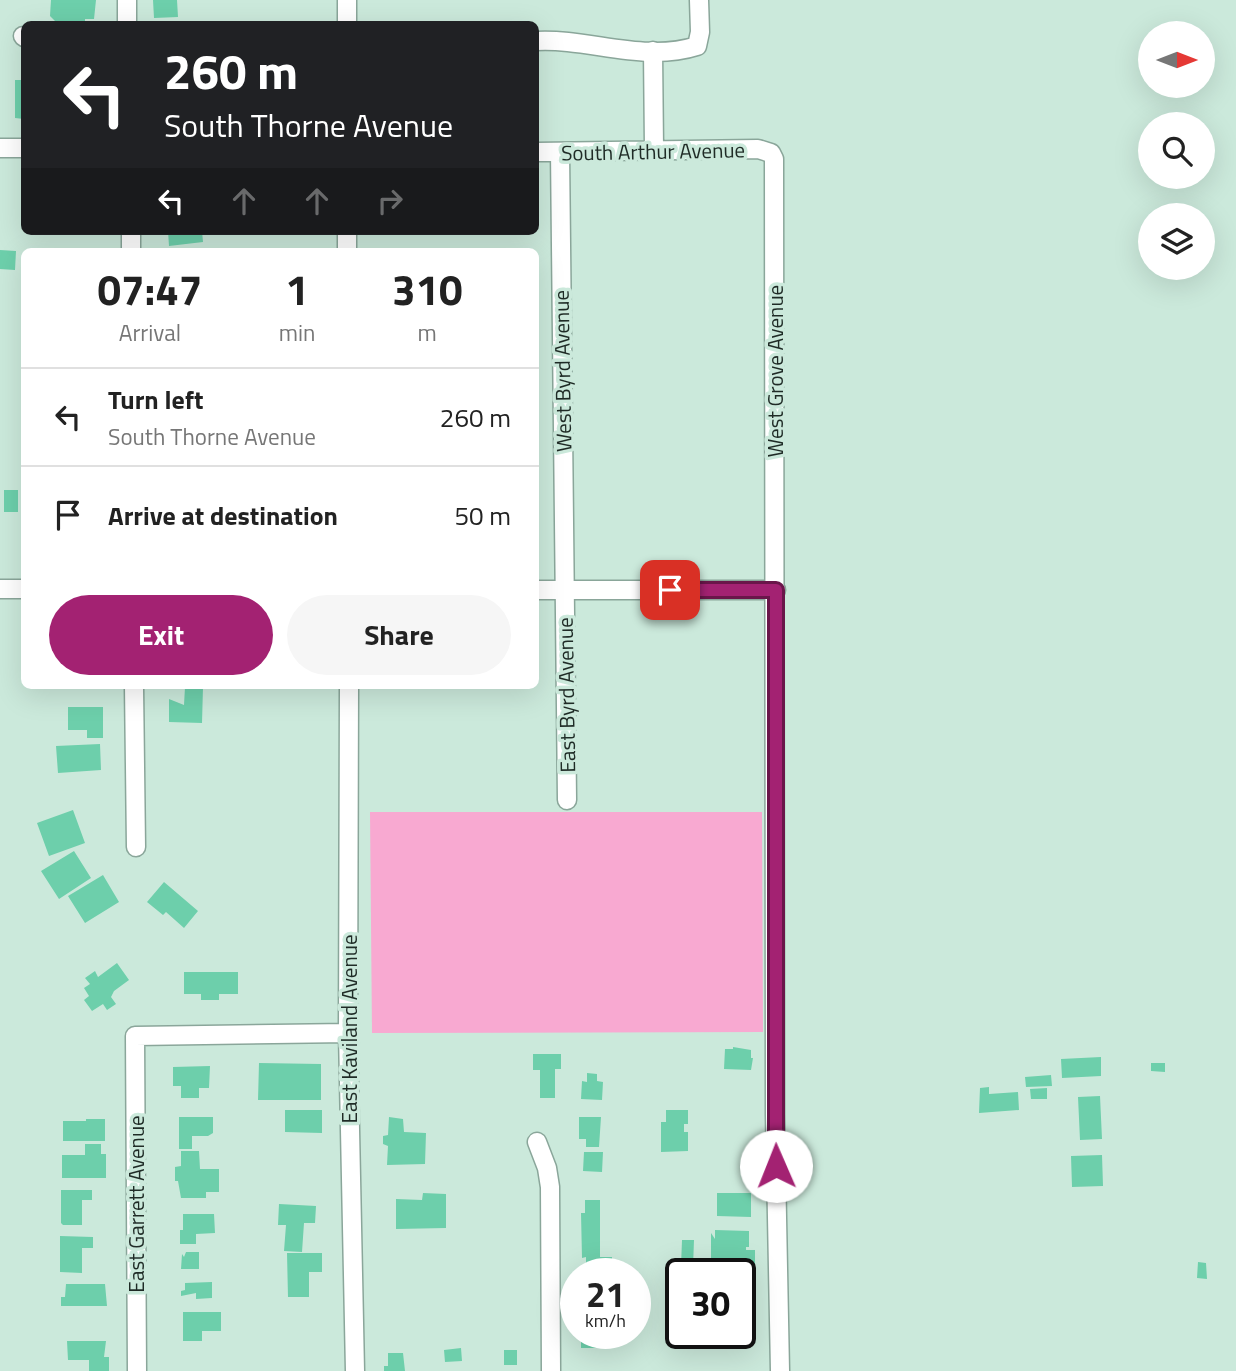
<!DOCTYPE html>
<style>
:root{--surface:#fff;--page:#f6f6f6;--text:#222;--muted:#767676;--line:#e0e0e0;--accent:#a32272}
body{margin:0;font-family:"Titillium Web",sans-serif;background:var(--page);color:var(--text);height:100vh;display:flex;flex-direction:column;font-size:26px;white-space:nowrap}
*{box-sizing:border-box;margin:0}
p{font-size:23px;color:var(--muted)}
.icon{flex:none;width:38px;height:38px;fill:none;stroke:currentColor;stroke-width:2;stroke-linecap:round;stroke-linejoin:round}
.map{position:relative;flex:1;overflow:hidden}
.panel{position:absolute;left:21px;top:248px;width:518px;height:441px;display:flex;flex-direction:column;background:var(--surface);border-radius:10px;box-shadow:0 7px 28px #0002}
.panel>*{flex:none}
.top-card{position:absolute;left:21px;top:21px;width:518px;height:214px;border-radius:10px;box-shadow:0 7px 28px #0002;background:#202124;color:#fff;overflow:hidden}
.needle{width:46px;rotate:90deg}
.buttons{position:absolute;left:1138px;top:21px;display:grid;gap:14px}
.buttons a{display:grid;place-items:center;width:77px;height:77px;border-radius:50%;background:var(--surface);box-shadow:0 7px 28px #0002;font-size:35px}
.speed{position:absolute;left:560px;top:1258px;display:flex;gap:14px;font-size:35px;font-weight:700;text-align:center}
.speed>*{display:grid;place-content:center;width:91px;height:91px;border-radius:50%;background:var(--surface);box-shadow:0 7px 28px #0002;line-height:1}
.speed small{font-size:18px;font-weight:400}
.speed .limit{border:4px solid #111;border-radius:10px;background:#fff;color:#111}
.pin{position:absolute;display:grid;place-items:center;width:60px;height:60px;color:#fff;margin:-30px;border-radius:14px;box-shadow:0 4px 10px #0006}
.me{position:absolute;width:77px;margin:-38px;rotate:359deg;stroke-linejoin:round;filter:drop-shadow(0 0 5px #0008)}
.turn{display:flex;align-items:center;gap:24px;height:147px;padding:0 28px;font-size:32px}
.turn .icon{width:91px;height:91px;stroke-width:2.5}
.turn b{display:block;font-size:49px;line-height:60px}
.lanes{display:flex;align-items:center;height:66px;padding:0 28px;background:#0003;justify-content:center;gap:35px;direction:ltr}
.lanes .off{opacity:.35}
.eta{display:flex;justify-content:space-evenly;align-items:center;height:119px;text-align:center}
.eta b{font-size:42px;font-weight:700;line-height:49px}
.cta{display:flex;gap:14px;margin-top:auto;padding:14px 28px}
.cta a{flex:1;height:80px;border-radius:42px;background:var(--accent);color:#fff;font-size:28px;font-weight:700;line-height:80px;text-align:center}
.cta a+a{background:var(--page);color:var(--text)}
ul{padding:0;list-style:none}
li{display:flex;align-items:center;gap:21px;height:98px;padding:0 28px;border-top:2px solid var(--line)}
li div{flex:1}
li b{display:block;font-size:26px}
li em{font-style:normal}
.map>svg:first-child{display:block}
</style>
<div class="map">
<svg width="1236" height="1371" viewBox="0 0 1236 1371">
<rect width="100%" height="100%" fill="#cbe9db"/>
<path fill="#f8a9d1" d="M370,812H762L763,1032L372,1033Z"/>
<path fill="#6dcfab" d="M51,0H96L94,19H85V24H58L50,16Z
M153,0H177L178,17L154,18Z
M15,80H24V119L15,118Z
M168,231H202L203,242L169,246Z
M0,250L16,251L15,270L0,269Z
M4,490H18V512H4Z
M185,687H203L202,723L169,722V699L184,705Z
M68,707H103V738H87V730H68Z
M100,744L101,770L58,773L56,746Z
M73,810L85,843L49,856L37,823Z
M74,851L91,878L59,899L41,871Z
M103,875L119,902L85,923L68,896Z
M164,882L198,911L184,928L166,912L163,915L147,902Z
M117,963L129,980L114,991L111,997L116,1004L107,1010L103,1004L92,1011L84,1000L89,996L84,988L90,984L85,978L95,971L98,977Z
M184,972H238V994H219V1000H201V994H184Z
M733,1047L751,1050V1058H753L751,1070L724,1069L725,1049H733Z
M533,1054H561V1069H555V1098H540V1070H533Z
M1101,1057V1076L1062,1078L1061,1059Z
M259,1063L321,1064V1100H258Z
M1151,1063H1165V1072L1151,1071Z
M210,1066L209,1088H199V1098H181V1086H173V1067Z
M587,1073L597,1074V1081L603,1082L602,1100L581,1099L582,1081L587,1082Z
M1051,1075L1052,1086L1026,1087L1025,1077Z
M989,1087V1094L1018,1092L1019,1110L979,1113L980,1088Z
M1047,1088V1099H1031L1030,1089Z
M1100,1096L1102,1139L1080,1140L1078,1097Z
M285,1110H322V1133L285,1132Z
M666,1110H688V1124H684V1132H688V1151L661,1152V1122H666Z
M179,1117H213V1133L208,1136H192V1149H179Z
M389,1117L403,1119L404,1132L426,1133L425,1164L387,1165L388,1146L383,1144V1136L388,1135Z
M579,1117H601L599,1147H586V1139H579Z
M86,1119H105V1141H63V1121H86Z
M85,1144H101V1154H106V1178H62V1155H85Z
M181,1151H199L200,1169H219V1192H206V1198H181L178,1181H175V1167L181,1166Z
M584,1152H603L602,1172L583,1171Z
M1102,1155L1103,1186L1072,1187L1071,1156Z
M61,1190H92V1200H82V1225H63L61,1223Z
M423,1193L446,1194V1228L396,1229V1199L422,1200Z
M717,1193H751V1217L717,1216Z
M585,1200H600V1257H612V1268H586V1257L582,1258L581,1213H585Z
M279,1204L316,1206L315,1223H304L302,1252L284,1251L286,1225H278Z
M183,1214H214L215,1233L196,1234V1244H180V1230H183Z
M715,1230L749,1231V1247H746V1250H755V1266H711V1233L715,1239Z
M60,1236L93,1237V1248H82V1273L60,1272Z
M682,1240H694L693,1267L681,1266Z
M186,1252H199V1269H181L182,1254L184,1257Z
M287,1253H322V1272H309V1297H288Z
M1198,1262L1206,1263L1207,1279L1197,1278Z
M212,1282V1298L196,1299V1293L181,1296V1291L185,1290V1283Z
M66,1284H105L107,1306H61V1297H65Z
M183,1312H221V1331H202V1341H183Z
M747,1327L748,1344L744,1349H709V1334H740V1328Z
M581,1334H604V1348H581Z
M67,1341H106L104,1357H109V1371H89V1360H68Z
M461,1348L462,1361L445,1362L444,1350Z
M504,1350H517V1365H504Z
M388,1353H403L405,1371H384V1366H388Z"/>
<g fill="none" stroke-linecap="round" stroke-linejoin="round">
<defs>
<path id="minor" d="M127,0V24
M347,0V24
M23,36L24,37
M536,41C589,38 644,63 697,46L700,32L699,0
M653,51L654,149
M0,148H24
M536,152L758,149L771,153L774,159L775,1115L780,1371
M560,152L567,800
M131,231V252
M347,231V252
M0,589H24
M536,590H776
M134,686L136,847
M349,686L348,1033L355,1371
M537,1142L547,1168L550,1187L551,1371
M137,1371L135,1036L348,1033"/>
</defs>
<use href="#minor" stroke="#8aa69a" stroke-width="21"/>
<use href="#minor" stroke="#fff" stroke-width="18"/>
</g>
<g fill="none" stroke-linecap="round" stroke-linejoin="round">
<defs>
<path id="route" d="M670,590H776V1166"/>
</defs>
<use href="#route" stroke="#6a164a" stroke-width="18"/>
<use href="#route" stroke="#a32272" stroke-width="12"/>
</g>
<g text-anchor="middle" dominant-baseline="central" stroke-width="7" stroke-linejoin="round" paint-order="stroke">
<g font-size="21" fill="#1f2b26" stroke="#cbe9db">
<text transform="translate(653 151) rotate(-1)">South Arthur Avenue</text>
<text transform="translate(562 371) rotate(-91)">West Byrd Avenue</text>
<text transform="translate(775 371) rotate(-90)">West Grove Avenue</text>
<text transform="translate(566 695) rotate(-91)">East Byrd Avenue</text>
<text transform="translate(349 1029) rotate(-90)">East Kaviland Avenue</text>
<text transform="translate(136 1204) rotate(-90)">East Garrett Avenue</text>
</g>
</g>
</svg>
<div class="buttons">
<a><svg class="needle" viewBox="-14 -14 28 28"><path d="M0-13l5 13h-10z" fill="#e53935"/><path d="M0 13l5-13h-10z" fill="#767676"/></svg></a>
<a><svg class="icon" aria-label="search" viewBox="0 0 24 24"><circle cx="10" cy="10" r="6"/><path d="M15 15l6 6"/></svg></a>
<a><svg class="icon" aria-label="layers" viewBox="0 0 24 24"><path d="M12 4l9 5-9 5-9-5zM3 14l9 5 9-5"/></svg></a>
</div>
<div class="speed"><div>21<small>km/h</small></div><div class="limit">30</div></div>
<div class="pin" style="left:670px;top:590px;background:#d93025"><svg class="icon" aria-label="arrive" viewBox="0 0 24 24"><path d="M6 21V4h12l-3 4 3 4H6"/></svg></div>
<svg class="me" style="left:776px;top:1166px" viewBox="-20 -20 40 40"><circle r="19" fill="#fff"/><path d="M0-13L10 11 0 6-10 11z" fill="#a32272"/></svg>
<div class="top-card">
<div class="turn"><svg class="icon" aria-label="left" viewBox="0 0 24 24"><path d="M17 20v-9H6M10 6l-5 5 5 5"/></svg><div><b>260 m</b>South Thorne Avenue</div></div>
<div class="lanes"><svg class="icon" aria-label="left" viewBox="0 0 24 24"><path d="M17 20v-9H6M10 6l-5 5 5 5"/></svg><svg class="icon off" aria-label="ahead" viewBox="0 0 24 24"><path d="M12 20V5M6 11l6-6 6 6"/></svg><svg class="icon off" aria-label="ahead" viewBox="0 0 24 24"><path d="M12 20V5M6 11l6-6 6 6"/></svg><svg class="icon off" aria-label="right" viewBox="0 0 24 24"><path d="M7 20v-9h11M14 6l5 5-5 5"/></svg></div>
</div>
<section class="panel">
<div class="eta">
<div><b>07:47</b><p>Arrival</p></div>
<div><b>1</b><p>min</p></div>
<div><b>310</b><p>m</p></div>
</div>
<ul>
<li><svg class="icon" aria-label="left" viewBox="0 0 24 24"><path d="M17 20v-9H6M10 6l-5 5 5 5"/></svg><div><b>Turn left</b><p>South Thorne Avenue</p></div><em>260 m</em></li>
<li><svg class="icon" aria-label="arrive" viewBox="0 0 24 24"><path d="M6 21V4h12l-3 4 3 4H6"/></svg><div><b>Arrive at destination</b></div><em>50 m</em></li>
</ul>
<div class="cta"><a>Exit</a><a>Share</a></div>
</section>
</div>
